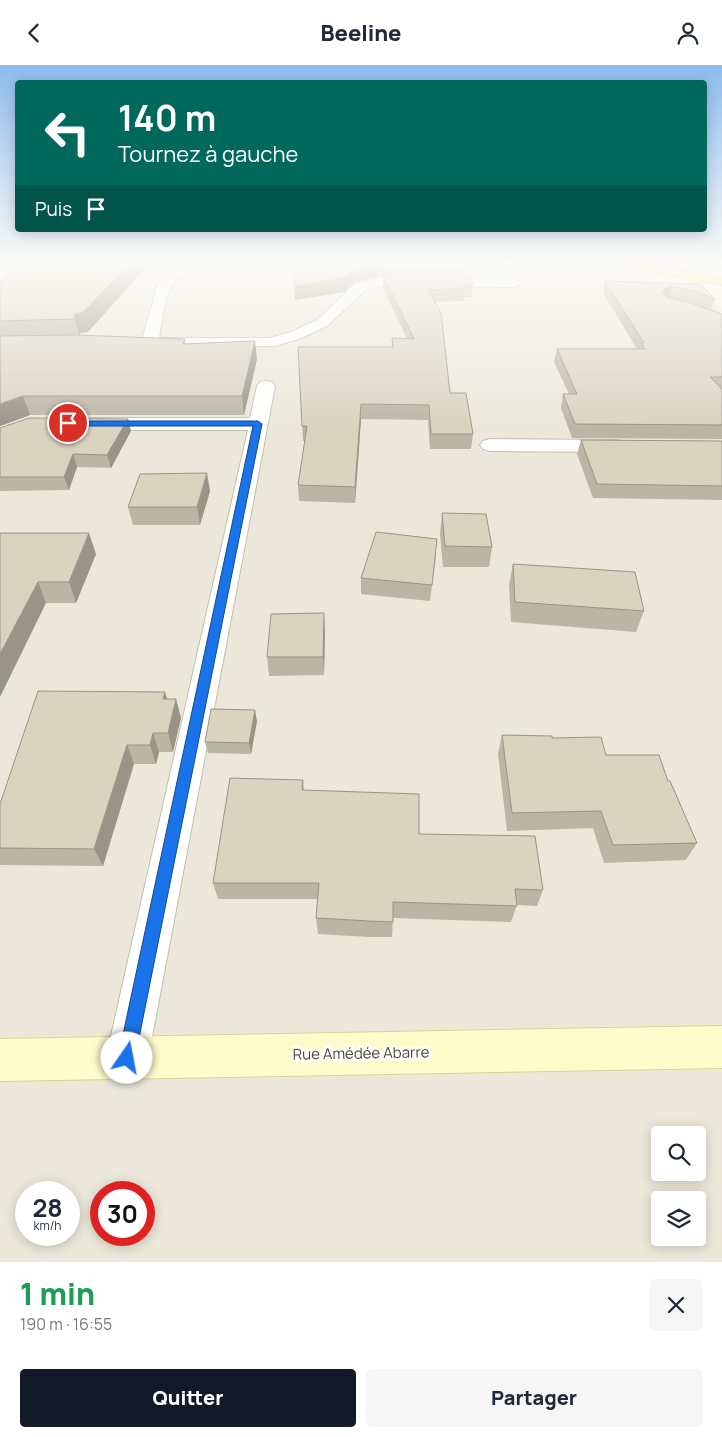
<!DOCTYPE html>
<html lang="fr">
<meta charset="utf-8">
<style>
:root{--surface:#fff;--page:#f6f6f7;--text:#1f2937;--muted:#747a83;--accent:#111827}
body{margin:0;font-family:Manrope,sans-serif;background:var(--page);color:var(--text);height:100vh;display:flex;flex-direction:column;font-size:19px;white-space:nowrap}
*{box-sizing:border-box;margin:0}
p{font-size:16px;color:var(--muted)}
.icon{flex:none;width:28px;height:28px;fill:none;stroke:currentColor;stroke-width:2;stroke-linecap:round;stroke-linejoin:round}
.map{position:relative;height:1197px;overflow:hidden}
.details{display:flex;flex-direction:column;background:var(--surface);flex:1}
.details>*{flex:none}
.guide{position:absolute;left:15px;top:15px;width:692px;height:152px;border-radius:5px;box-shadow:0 2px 12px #0003;background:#00695c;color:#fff;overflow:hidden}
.controls{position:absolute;left:651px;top:1061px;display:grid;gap:10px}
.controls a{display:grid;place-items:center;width:55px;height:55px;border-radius:5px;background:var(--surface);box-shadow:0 2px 12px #0003;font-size:25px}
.speed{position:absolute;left:15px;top:1116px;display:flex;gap:10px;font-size:25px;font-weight:700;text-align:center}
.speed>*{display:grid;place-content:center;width:65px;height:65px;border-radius:50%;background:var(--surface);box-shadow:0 2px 12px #0003;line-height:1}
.speed small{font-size:12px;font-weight:400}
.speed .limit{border:8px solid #d22;background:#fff;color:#111}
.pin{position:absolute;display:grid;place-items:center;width:42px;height:42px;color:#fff;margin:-21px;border:2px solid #fff;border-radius:50%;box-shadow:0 1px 5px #0007}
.me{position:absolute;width:55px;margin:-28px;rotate:12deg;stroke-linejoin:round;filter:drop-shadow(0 0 4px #0008)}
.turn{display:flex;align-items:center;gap:18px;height:105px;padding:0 20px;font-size:22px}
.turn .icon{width:65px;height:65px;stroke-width:2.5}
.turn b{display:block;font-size:35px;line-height:42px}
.then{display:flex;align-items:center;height:48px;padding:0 20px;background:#0003;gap:10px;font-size:19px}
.round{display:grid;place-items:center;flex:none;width:52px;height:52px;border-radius:5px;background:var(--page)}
.summary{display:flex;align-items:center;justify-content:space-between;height:85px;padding:0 20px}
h1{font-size:30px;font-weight:800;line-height:38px;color:#1e9e55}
.action{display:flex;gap:10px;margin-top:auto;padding:10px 20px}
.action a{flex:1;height:58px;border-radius:5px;background:var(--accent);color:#fff;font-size:20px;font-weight:800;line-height:58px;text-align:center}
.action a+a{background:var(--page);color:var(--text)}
header{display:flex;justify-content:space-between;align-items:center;height:65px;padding:0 20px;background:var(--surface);font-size:22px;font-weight:800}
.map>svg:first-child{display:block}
</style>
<header><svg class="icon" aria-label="back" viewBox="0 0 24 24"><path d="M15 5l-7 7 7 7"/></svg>Beeline<svg class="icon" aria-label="person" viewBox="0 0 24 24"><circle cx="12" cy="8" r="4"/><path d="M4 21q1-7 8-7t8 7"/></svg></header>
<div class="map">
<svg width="722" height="1197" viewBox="0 0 722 1197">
<rect width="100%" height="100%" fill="#f6f5eb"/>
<path fill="#ebe8d9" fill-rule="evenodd" d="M0,198H536L722,240V1197H0ZM660,1070H698V1108H660ZM26,1128H69V1170H26ZM101,1128H144V1170H101ZM660,1135H698V1172H660Z"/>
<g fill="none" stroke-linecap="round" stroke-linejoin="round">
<defs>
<path id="street" d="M181,198H194L171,220L164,243L159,273H269L291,267L317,255L355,219L380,213L514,214L521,218L514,222L380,221L365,225L327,261L301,273L276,281H143L141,278L158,219Z
M266,316L272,317L275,321L148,993L142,1008L127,1014L112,1008L106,993L248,365H92L85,363L83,359L85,355L92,353H250L257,321L260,317Z
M490,374L616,375L623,377L626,381L623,385L616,387L490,386L483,384L480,380L483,376Z"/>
<path id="secondary" d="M722,961V1003L0,1016V974Z"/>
<path id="highway" d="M616,198H641L722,212V220L622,202Z"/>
</defs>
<use href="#street" stroke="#c3bfad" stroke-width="2"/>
<use href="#secondary" stroke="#d9d398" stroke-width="2"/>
<use href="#highway" stroke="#e8c633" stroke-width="2"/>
<use href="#street" fill="#fff" fill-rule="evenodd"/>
<use href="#secondary" fill="#fffccc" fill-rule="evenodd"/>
<use href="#highway" fill="#ffe86d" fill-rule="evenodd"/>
</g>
<path fill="#bbb5a4" d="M19,198L88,267L80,268V270L185,274V279L257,294L244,350H30L0,361V218Z
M293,198H465L463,211L473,219L471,232H464V236L435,237L450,328L473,369L471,384H430L428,355L361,354L355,438L299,436L298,420L305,376H303L298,282H392V273L407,274L383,223V211H380L355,217L344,227L295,235Z
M605,216L700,219L715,234L711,245L722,249V374L572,373L561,343L563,329H569L554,297L557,284H637L603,228Z
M128,354L131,366L111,403L77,402L69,425L0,426V363Z
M581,375L722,376V435L593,433L577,389Z
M210,426L200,460H133L128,442Z
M442,448L492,482L489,502H443L440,469Z
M0,468L96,489L76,538H46Z
M436,490L430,536L361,529V513Z
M513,499L644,546L636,567L511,557L509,519Z
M325,567L324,610L269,611L267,592Z
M167,634H176L181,653L173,687H159L156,699H134L103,801L0,800V739Z
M257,656L251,689L208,688L205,677Z
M502,670L552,673L606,690L668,716L697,778L686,795L604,798L593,763L507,766L498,689Z
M303,715L304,725L419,769L543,825L537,841L517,840L511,857L393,853L392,872H368L318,869L316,853L318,834H218L213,818Z"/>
<path fill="#989486" d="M131,198H150L88,267L80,268V274L75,254V249Z
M380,198V211L355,217L344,227L295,235V221L354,204Z
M672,221L668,233L661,235L665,223Z
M255,276L257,294L244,350L242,331Z
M23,331L30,350L0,361V339Z
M361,339V354L355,438V422Z
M128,354L131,366L111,403L107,390Z
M73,389L77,402L69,425L64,412Z
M207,408L210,426L200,460L197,442Z
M89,468L96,489L76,538L69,517Z
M38,517L46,538L0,632V589Z
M324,548L325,567L324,610L323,592Z
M165,627L171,646L163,634Z
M176,634L181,653L173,687L168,668Z
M255,645L257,656L251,689L249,678Z
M153,668L159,687L156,699L150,680Z
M127,680L134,699L103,801L94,784Z"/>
<path fill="#d9d3bf" stroke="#989486" d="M19,198H131L83,247L75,249V254L0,256V218Z
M293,198H465H380L354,204L343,213L295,221Z
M383,210L469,211L473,219H463L465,223L428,225L441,248L450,328H466L473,369H431L429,340L361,339L355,422L298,420L307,361H302L298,282H393L392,273L414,274Z
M605,216L700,219L715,234L698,227L672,221L665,223L663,228L666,232L687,237L722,249V312H710L722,324V360L575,359L563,329H577L557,284H645L641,278H644Z
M76,270L185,274L183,279L255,276L242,331H23L0,339V271Z
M29,353L128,354L107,390L73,389L64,412H0V363Z
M581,375L722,376V421L597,419Z
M207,408L197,442H128L140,409Z
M442,448L486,449L492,482L445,481Z
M376,467L437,474L432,520L361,513Z
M0,468H89L69,517H38L0,589Z
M513,499L635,507L644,546L515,537Z
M324,548L323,592H267L271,549Z
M38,626L165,627L163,634H176L168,668H153L150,680H127L94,784L0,783V739Z
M211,644L255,645L249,678L205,677Z
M502,670L552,671V673L601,672L606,690H659L668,716H670L697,778L613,780L601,746L512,748Z
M230,713L303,715L302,725L419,729V769L535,771L543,825L515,824L517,841L393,837V857L369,856L316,853L319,818H213Z"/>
<linearGradient id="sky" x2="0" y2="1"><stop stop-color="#8dbbee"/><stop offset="0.54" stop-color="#fbfaf6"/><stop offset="1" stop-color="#fbfaf6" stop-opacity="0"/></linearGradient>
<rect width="722" height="365" fill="url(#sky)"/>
<path fill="#1a73e8" stroke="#114b97" d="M258,356L262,359L135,993L133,999L127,1002L120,999L118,993L253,361H68L64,358L68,356Z"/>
<g text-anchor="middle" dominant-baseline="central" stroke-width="5" stroke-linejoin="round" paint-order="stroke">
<g font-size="15" fill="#4c4738" stroke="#fff">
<text transform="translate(361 988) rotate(-1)">Rue Amédée Abarre</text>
</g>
</g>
</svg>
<div class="controls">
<a><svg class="icon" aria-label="search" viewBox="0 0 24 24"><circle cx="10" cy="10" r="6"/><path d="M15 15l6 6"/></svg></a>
<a><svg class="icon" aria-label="layers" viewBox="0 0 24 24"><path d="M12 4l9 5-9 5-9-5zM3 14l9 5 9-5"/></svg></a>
</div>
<div class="speed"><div>28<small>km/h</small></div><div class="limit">30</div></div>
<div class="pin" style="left:68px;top:358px;background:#d93025"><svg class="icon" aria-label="arrive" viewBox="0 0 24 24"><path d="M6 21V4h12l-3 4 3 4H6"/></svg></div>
<svg class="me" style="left:127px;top:993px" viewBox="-20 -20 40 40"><circle r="19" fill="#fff"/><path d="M0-13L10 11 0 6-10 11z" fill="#1a73e8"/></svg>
<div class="guide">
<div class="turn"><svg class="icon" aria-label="left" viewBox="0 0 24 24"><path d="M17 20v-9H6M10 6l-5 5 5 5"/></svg><div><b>140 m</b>Tournez à gauche</div></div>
<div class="then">Puis<svg class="icon" aria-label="arrive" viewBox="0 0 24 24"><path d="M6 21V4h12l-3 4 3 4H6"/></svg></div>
</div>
</div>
<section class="details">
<div class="summary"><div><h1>1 min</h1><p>190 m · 16:55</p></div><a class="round"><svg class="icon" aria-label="close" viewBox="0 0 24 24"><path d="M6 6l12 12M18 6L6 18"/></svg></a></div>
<div class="action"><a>Quitter</a><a>Partager</a></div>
</section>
